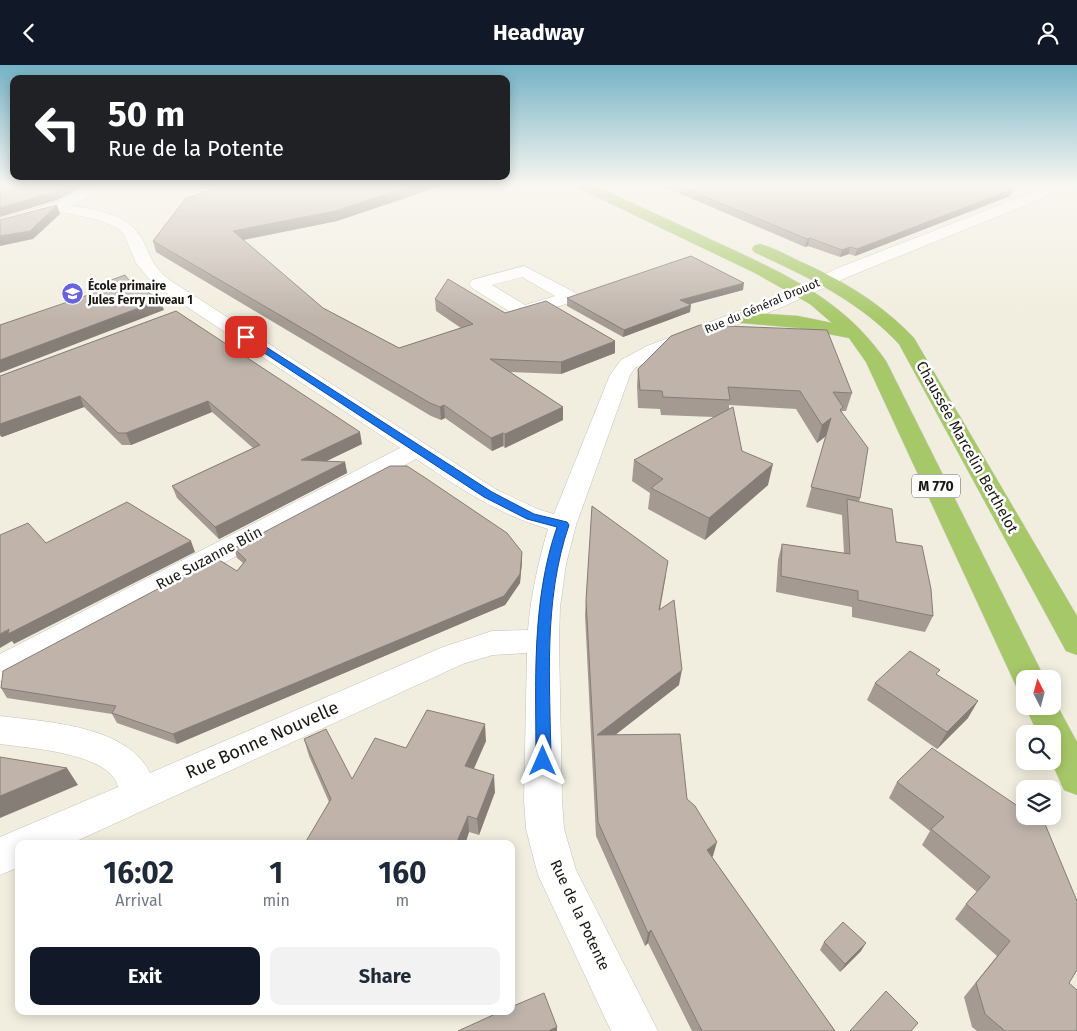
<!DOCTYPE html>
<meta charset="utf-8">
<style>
:root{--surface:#fff;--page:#f2f2f3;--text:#1f2937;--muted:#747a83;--accent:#111827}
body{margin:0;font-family:"Fira Sans",sans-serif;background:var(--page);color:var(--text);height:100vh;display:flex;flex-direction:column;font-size:19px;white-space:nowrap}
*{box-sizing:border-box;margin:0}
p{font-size:16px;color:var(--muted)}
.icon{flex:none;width:28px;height:28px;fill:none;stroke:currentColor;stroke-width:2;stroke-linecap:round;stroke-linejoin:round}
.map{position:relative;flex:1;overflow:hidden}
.panel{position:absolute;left:15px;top:775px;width:500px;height:175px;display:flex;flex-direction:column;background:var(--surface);border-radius:10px;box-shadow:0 2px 12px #0003}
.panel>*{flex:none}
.top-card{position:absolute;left:10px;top:10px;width:500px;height:105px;border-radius:10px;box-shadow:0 2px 12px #0003;background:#202124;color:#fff;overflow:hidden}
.needle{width:32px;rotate:354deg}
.controls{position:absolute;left:1016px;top:605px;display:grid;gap:10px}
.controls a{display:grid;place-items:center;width:45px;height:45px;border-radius:10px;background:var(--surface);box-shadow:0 2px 12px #0003;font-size:25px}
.pin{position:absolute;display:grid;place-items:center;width:42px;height:42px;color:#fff;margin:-21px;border-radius:10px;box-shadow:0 2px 8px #0006}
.me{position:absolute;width:55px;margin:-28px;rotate:0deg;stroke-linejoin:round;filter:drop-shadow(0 0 4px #0008)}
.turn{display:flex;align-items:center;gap:18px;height:105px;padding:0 15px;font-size:22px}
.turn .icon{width:65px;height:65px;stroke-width:2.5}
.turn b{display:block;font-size:35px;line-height:42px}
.eta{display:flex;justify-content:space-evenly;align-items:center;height:85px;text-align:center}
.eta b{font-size:30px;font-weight:700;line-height:35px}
.button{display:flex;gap:10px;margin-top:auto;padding:10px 15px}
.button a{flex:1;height:58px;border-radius:10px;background:var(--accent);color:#fff;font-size:20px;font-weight:700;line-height:58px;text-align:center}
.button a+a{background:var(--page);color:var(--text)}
header{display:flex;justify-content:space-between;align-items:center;height:65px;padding:0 15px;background:var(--accent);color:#fff;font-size:22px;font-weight:700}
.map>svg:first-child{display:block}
</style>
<header><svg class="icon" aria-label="back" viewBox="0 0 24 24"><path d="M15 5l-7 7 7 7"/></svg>Headway<svg class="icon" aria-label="person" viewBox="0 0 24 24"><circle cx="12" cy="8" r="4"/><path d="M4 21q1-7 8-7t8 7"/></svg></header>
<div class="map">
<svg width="1077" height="966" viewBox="0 0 1077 966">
<rect width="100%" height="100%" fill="#f1eedf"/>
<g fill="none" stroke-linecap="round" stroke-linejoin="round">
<defs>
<path id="minor" d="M91,120H108L72,141C98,145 130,149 143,176C152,194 153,203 171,216L497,425L540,445L554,449L610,310L621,295L647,281L768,235L838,203L1031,128L1047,120H1064L1041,134L850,211L780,243L661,289L635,303L630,310L576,460L566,499L560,542L559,576L562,735L564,764L576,805L658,966H611L538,810L526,764L524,735L527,588L493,590L465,598L70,779H19V802L0,810V772L118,722C111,688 28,683 0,679V651C46,657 127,660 150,708L443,582L492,566L528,565C531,530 538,498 548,464C499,450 458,422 416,394L11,613L0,616V589L400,383L154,220L136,198L124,169L117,163L99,155L57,146L0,163V154L58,137Z
M524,201L576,228L579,232L576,236L523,252L517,251L472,223L469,219L472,215ZM522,212L555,231L525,240L492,220Z"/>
<path id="major" d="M576,120H593C634,139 674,157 714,176C781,207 843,233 886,296L1045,614H1025V625L1017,623L866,297L849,273L798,263L731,257L729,253L731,249L738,247L798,251L832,258L810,239L755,208L578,123Z
M760,179C774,183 787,190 799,196C842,215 881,238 914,273L1077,551V590L1066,586L899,279C859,236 808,212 754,187L752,184L754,181Z
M1052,631L1077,677V730L1064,725L1051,696H1052V669H1038L1025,641H1052Z"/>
</defs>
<use href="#minor" stroke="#c5c1b4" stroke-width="1"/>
<use href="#major" stroke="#d1d1d0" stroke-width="1"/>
<use href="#minor" fill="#fff" fill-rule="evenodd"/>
<use href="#major" fill="#a7c868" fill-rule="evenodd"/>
</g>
<path fill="#a49a92" d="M229,120H444L337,156L244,175L323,243L399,283L461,263L436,246L435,234L505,248L615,288L561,309L510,307L563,342V355L505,383L503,381L492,386L445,353L441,355L431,351L156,187L153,176Z
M660,120H1013L1004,123L1013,124L1010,131L855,191L849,189L840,192L808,181L805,182Z
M743,225L690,239V247L623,272L567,241V233Z
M176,246L362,379L326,396L345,397L347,408L219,474L177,433L172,421L253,383L212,347L131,380H122L84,342L2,372L0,371V311Z
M638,304L852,328L846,346H842V347L860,433L859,437L896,477L933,551L925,567L852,552V542L776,527L778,495L782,479L844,488L842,450L806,442L826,371L817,378L796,344L729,340V344L742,386L768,420L705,475L648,444L650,428L632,416L634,395L714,352L661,350L660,344L638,343L637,321Z
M592,441L666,510L660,545L679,620L615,670L687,734L713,791L712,792L835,966H692L648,878L645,881L596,771L585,550Z
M234,483L522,496L520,518L505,540L177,679L117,658L112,649L7,633L1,623L237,506L243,498L237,493Z
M937,610L968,653L937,684L867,635L875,618Z
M304,674L352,714L406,683L486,676L474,704L495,727L479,770L469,767L465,779H306L329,737L309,691Z
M932,683L1069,918L1077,966H977L972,962L964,932L997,891L955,854L966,839L977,827L922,780L930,766L889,733L897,717Z
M824,877L861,886L840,907L820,885Z"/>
<path fill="#867d77" d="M69,120H86L57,135L0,152V143Z
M415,120H444L337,156L236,176L233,166Z
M996,120H1013L989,128L992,122Z
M1013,124L1010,131L855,191L857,184Z
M57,140L60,149L33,174L0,181V171Z
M810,173L808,181L805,182L807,174Z
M850,182L849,189L840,192L842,185Z
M744,218L743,225L679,242L680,235Z
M160,235L164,245L0,308V295Z
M691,240L690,247L623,272L624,265Z
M615,276V288L561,309V297Z
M80,331L84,342L2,372L0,369V359Z
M208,336L212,347L131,380L126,368Z
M444,340L445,353L441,355L440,342Z
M563,342V355L505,383V369Z
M831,353L826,371L817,378L822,360Z
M360,367L362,379L304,407L301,395Z
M503,368V381L492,386L491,373Z
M345,397L347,408L219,474L215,462Z
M773,399L768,420L705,475L709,453Z
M191,476L195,487L14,579L12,576L0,583V569Z
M522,487V496L520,518L505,540L177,679L173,669Z
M682,605L679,620L596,685L597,670Z
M978,636L968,653L937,684L947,667Z
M485,659L486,676L467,718L465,701Z
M67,703L78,720L0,753V731Z
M494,710L495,727L479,770L477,754Z
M468,751L469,767L465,779H456Z
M717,777L713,791L703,799L707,785Z
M651,865L648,878L645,881L648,868Z
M866,878L861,886L840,907L845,899Z
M557,962V966H548Z"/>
<path fill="#bfb3aa" stroke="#867d77" d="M0,120H69L54,127L0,143Z
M229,120H415L335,146L233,166L323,243L399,283L473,259L435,234L448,214L505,248L546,236L615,276L561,297L490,294L563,342L505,369L503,368L491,373L444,340L440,342L430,338L153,176L186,133Z
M677,120H996L992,122L1013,124L857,184L850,182L842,185L810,173L807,174Z
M57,140L30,166L0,171V155Z
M691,191L744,218L680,235L691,240L624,265L567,233Z
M125,210L128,214L160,235L0,295V260L94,228L92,222Z
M176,246L360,367L301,395L345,397L215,462L172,421L260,380L208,336L126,368H118L80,331L0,359V311Z
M700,260L827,265L852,328L833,327L843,342L840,345L868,383L860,433L811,422L831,353L822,360L800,326L728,322L730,335L663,332L662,326L640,325L638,304L671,271Z
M733,342L742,386L773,399L709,453L651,423L663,414L634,395Z
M390,401H407L424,412L507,468L522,487L520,509L504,531L173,669L112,648L116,641L1,623L3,606L216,493L237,506L246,495L234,483Z
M847,434L892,444L896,477L922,481L931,524L933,551L858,535V526L781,511L782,479L850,489Z
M127,437L191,476L8,569L9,564L0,569V470L28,458L46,478Z
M592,441L668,496L659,545L674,535L682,605L597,670L680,669L687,734L695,741L717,777L707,785L835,966H702L651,865L648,868L598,757L586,535Z
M910,586L940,605L936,609L978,636L947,667L875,618Z
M427,645L485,659L465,701L494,710L477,754L468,751L456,779L305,778L331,734L304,674L326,664L352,714L375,673L406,683Z
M932,683L1025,746V751H1033L1045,759L1077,836V905L1069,918L1077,925V966H1005L985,949L976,918L1010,876L966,839L990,812L931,764L944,752L897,717Z
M0,692L67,703L0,731Z
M843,857L866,878L845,899L824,877Z
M886,926L918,958L911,966H850Z
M544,928L557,962L548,966H458L502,946H511V942Z"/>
<linearGradient id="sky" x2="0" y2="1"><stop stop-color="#75b2c5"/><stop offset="0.47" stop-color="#f9f7f1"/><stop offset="1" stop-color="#f9f7f1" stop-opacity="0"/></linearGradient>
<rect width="1077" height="255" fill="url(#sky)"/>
<path fill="#1a73e8" stroke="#114b97" d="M243,271H249L492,427L534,449L567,457L569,460C543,536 550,617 551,696L549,700L543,702L538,700L536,696C536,618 531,537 557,462L527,454L484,432L243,274Z"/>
<defs>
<symbol id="school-disc" viewBox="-11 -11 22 22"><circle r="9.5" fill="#6764dd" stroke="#fff"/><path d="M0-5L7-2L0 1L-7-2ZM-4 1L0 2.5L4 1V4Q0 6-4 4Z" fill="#fff"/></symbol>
</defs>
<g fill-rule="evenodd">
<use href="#school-disc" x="60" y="216" width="25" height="25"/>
</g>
<g text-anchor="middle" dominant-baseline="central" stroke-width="5" stroke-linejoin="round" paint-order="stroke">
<g font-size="12" font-weight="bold" fill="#191813" stroke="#fff" text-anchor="start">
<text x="88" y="221">École primaire<tspan x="88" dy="14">Jules Ferry niveau 1</tspan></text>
</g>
<g font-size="12" fill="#191813" stroke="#fff">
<text transform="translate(762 241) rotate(-23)">Rue du Général Drouot</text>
</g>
<rect fill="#fff" stroke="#5e5d5a" stroke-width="1" x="912" y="409.5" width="48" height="23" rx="4"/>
<g font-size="14" font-weight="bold" fill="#191813">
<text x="936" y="421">M 770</text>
</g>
<g font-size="15" fill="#191813" stroke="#fff">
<text transform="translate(967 382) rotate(61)">Chaussée Marcelin Berthelot</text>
<text transform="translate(209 493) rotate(-28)">Rue Suzanne Blin</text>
<text transform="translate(580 850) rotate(65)">Rue de la Potente</text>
</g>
<g font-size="18" fill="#191813" stroke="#fff">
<text transform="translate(262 675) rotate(-24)">Rue Bonne Nouvelle</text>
</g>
</g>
</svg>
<div class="controls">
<a><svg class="needle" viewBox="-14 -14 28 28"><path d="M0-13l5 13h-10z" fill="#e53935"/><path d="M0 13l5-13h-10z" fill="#747a83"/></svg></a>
<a><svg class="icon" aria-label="search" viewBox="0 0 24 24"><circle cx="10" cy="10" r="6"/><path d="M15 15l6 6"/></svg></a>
<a><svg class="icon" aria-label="layers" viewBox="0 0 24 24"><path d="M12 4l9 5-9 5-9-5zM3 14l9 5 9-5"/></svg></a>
</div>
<div class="pin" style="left:246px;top:272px;background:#d93025"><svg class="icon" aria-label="arrive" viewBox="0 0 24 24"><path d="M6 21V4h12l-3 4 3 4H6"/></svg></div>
<svg class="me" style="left:543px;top:696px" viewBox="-20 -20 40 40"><path d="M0-17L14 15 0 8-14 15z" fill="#1a73e8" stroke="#fff" stroke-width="4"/></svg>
<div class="top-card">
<div class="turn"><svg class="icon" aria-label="left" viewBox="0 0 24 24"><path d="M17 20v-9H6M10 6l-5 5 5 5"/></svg><div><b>50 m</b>Rue de la Potente</div></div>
</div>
<section class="panel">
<div class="eta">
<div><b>16:02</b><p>Arrival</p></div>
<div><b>1</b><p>min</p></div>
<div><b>160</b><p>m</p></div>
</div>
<div class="button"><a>Exit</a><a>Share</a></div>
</section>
</div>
